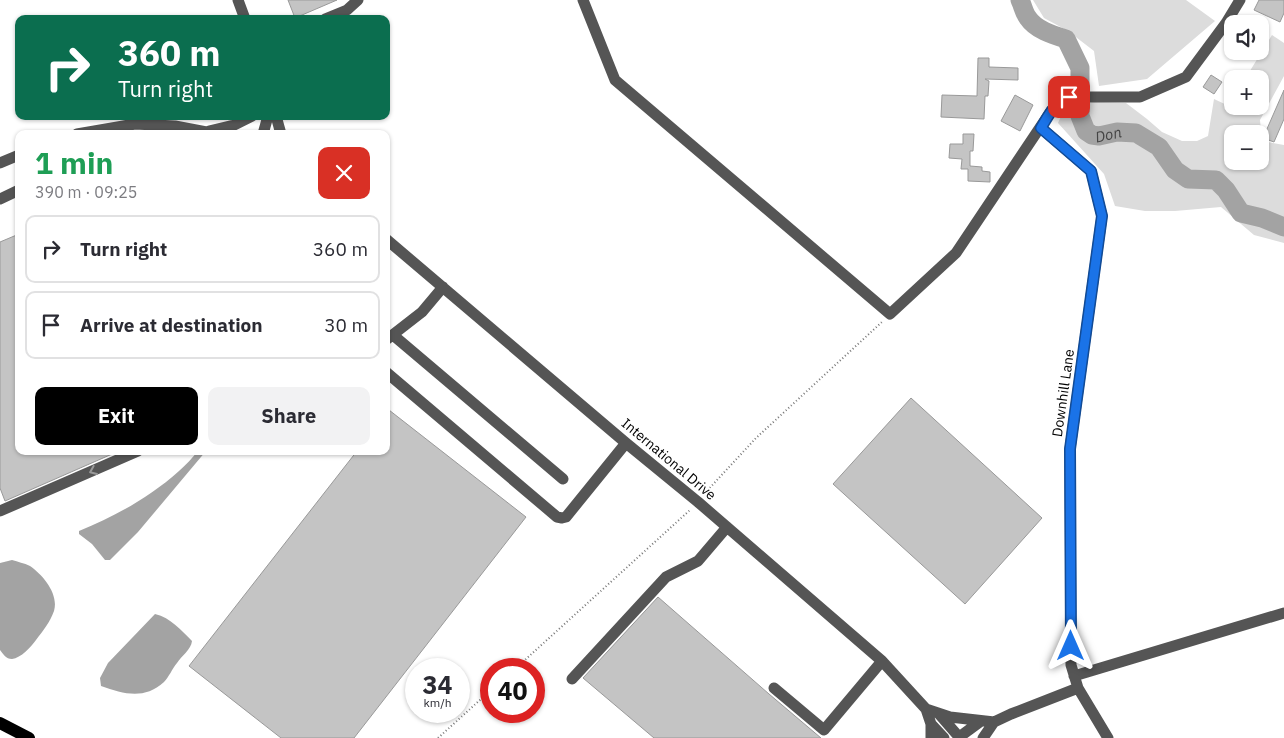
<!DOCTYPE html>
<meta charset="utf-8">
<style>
:root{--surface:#fff;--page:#f2f2f3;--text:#2b2b33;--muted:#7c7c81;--line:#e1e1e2;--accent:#000}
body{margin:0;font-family:"IBM Plex Sans",sans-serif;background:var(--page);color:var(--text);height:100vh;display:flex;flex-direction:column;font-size:19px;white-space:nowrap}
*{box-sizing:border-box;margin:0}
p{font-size:16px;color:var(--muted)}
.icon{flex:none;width:28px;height:28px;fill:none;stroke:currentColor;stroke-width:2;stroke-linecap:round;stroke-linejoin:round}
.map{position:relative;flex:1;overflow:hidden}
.sheet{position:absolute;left:15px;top:130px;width:375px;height:325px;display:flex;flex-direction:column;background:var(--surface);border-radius:10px;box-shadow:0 1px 4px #0004}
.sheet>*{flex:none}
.top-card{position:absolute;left:15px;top:15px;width:375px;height:105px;border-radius:10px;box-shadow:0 1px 4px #0004;background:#0b6e4f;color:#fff;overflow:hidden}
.buttons{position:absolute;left:1224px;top:15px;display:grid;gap:10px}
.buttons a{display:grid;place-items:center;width:45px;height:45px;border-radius:10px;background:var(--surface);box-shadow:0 1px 4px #0004;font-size:25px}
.speed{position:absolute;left:405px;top:658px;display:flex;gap:10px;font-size:25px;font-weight:700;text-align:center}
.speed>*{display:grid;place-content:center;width:65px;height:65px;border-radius:50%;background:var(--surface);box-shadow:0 1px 4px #0004;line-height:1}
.speed small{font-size:12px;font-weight:400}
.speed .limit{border:8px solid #d22;background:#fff;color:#111}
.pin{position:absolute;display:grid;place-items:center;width:42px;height:42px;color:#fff;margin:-21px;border-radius:10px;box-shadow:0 2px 8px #0006}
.me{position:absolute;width:55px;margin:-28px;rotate:0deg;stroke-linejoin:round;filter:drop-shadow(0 0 4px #0008)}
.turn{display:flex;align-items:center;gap:18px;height:105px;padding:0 20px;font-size:22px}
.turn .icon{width:65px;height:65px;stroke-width:2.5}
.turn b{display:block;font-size:35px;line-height:42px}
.round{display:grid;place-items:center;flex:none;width:52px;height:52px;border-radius:10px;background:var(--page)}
.head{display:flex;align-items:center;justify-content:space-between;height:85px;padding:0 20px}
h1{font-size:30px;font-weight:700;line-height:38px;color:#1e9e55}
.cta{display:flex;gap:10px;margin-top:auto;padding:10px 20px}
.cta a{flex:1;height:58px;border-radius:10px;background:var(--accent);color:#fff;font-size:20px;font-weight:700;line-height:58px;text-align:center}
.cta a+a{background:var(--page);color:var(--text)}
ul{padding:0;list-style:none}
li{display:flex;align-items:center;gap:15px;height:68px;margin:0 10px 8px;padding:0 10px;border:2px solid var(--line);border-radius:10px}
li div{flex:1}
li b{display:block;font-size:19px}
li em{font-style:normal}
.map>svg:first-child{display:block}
</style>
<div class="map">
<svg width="1284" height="738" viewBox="0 0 1284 738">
<rect width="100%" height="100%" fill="#fff"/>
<path fill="#dcdcdc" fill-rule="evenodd" d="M1033,0H1186L1215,21L1147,79L1099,86L1094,51L1068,31L1044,18Z
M1272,35L1284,43V76L1260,120L1262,141L1284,145V243L1254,235L1221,207L1175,211H1145L1115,206L1104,174L1058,123L1066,105L1095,102L1126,103L1147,119L1162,132L1182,141H1197L1208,136L1214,99L1229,106L1232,100V106H1260V79H1245ZM1232,134H1260V161H1232Z"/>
<path fill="#a3a3a3" d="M198,451H206L138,532L110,560H105L92,544L79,534V531C115,516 149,498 179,471C186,465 192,458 198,451Z
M12,560C18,562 24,563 30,566C43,575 59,594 54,611C50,622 43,631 36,640C31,647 21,658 12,659C6,659 3,654 0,650V563Z
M155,614C171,618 181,630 192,641C191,650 182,655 177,663C172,669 169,677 164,682C144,700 124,694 101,686L100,678L108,663Z"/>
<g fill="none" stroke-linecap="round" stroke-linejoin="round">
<path stroke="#a3a3a3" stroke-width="19" id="s1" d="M1020,0C1023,6 1024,13 1028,18C1036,30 1053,35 1066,39L1080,68V116L1086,131L1092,135L1099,136L1117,132L1136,133L1159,147L1175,170L1188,179L1216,180L1226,190L1241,213L1262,218L1284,227"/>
</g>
<path fill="#c4c4c4" stroke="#999" d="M288,0H337L295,18Z
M1259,0H1284V13L1280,22L1254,10Z
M978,58H989V67L1018,68V80L985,79L989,81L988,96H985L984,119L941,117L942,95L977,96Z
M1211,75L1222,82L1214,94L1203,87Z
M1284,90V119L1274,142L1263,138Z
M1015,95L1033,105L1020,131L1001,121Z
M963,134H974L973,151H970V166L982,167V171L990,172V182L968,181V169H961L962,159L949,158L950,144H963Z
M19,234V451H119L5,501L0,488V242Z
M911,398L1042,518L965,604L833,484Z
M389,410L526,517L354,738H281L189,666L357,451H386V414Z
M658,597L769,694L821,738H654L583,678Z"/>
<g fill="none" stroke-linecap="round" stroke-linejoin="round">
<path stroke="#777" stroke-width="2" stroke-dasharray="1 2.5" stroke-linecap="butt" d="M705,493L756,438L883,321
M515,669L690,510
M438,738L491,690"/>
<path stroke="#555" stroke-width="11" d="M238,0L245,19
M583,0L615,80L890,314L956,253L1051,111L1059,102L1069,97H1140L1186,77L1226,23L1240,0
M325,19L347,10L358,0
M276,116L281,134
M1041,128L1091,171L1102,216L1070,449L1071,665L1078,688L1108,738
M209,131L234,125L252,116
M77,134L135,124L175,126L217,134
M263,134L268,116
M0,163L19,155
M0,199L19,190
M386,239L626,443L698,502L882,661L926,709L931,724V738
M393,335L563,479
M386,340L422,312L443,287
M386,372L557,517L562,518L566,517L626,443
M0,511L138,451
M1074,676L1284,613
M572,679L666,577L698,561L727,527
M774,688L824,730L882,661
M926,709L950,717L994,722
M939,714L960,738
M931,724L944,738
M958,738L981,721
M983,738L994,722L1011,714L1078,688"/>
<path stroke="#000" stroke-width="12" d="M0,723L29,738"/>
</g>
<defs><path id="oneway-chevron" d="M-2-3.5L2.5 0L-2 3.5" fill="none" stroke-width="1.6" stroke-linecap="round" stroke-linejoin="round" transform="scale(1.25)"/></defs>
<use stroke="#999" href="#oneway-chevron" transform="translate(93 471) rotate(157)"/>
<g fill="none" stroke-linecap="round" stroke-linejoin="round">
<defs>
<path id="route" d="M1069,97C1053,105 1050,113 1041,128L1091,171L1102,216L1070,449L1071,646"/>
</defs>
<use href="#route" stroke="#114b97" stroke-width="12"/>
<use href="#route" stroke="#1a73e8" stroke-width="9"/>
</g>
<g text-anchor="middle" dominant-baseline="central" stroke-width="4" stroke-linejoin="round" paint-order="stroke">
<g font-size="14" fill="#000" stroke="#fff">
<text transform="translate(1063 393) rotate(-82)">Downhill Lane</text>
<text transform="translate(669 459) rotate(40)">International Drive</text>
</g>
<g font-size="15" font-style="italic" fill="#444" stroke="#fff">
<text stroke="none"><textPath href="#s1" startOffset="184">Don</textPath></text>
</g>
</g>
</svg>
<div class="buttons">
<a><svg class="icon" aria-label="sound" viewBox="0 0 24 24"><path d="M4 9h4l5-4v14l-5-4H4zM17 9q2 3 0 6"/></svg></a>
<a>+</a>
<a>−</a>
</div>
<div class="speed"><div>34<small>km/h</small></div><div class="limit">40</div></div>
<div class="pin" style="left:1069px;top:97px;background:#d93025"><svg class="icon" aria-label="arrive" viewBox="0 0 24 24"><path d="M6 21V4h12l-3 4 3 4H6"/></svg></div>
<svg class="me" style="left:1071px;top:646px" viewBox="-20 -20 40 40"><path d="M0-17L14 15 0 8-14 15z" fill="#1a73e8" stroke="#fff" stroke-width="4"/></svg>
<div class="top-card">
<div class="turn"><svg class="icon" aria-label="right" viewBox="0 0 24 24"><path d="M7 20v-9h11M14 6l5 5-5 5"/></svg><div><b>360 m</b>Turn right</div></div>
</div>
<section class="sheet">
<div class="head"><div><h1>1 min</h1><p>390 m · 09:25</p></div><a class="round" style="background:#d93025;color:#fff"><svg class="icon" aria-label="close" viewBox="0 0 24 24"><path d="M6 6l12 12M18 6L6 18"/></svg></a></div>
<ul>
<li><svg class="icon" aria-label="right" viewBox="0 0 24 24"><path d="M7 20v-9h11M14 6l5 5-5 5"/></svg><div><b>Turn right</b></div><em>360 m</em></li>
<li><svg class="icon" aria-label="arrive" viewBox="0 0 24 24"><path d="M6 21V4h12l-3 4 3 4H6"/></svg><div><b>Arrive at destination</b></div><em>30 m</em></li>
</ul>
<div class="cta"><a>Exit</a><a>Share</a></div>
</section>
</div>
